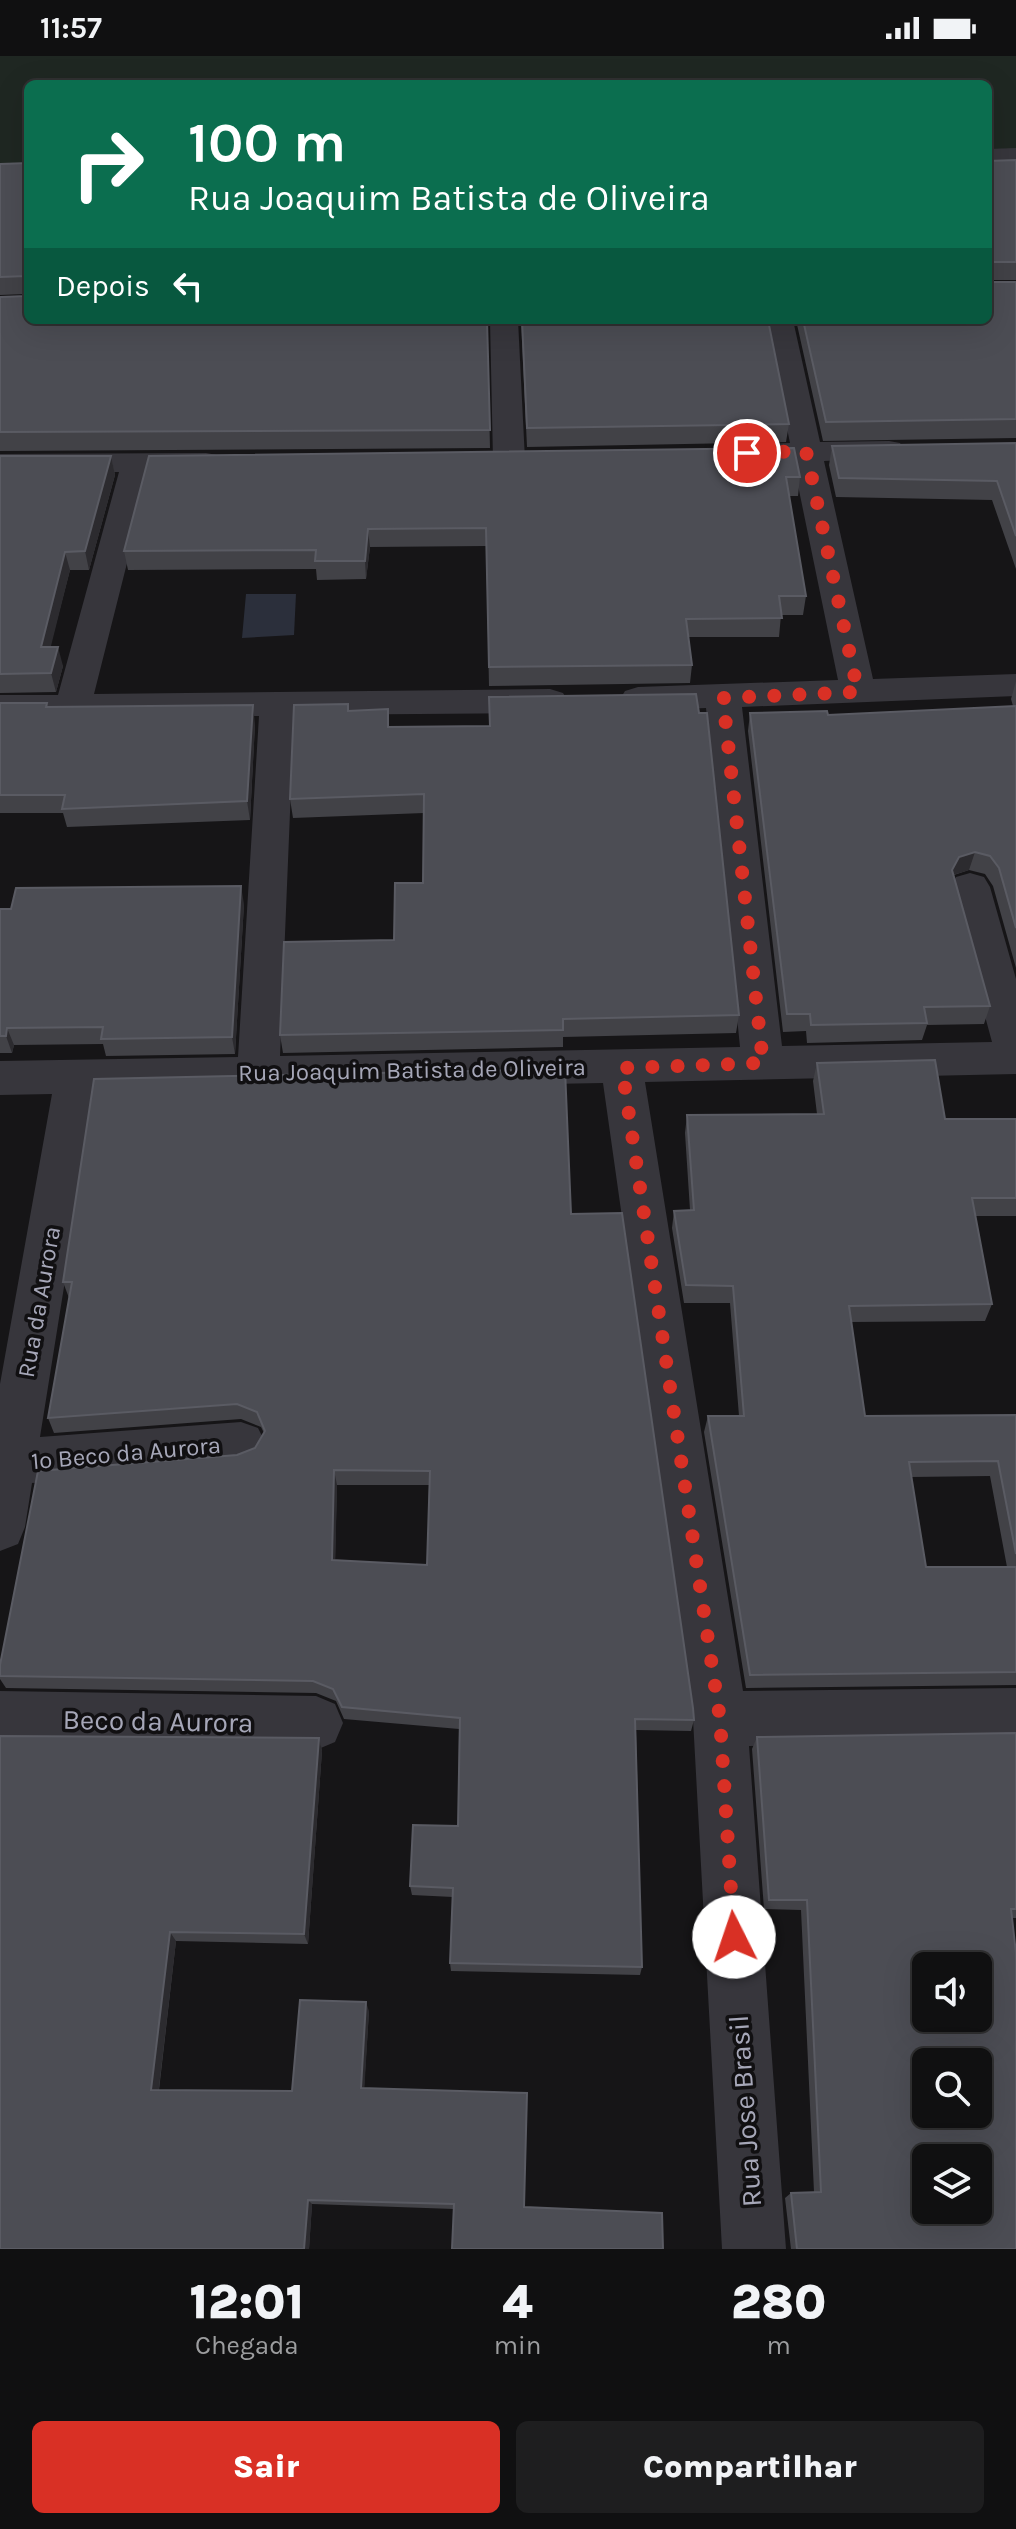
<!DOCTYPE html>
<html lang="pt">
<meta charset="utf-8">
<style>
:root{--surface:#101011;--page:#1e1e1f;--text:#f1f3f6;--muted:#9c9d9f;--line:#303031;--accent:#d93025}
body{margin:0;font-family:Karla,sans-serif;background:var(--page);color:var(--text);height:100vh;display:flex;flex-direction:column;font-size:30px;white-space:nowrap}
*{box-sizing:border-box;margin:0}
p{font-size:26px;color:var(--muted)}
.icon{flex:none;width:44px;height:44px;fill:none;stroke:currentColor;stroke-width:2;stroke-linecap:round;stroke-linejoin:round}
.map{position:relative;height:2193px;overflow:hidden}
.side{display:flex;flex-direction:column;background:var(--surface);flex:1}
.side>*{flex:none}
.top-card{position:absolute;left:24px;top:24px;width:968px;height:244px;border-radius:12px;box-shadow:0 8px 32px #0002,0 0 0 2px var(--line);background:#0b6e4f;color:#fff;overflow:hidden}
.tools{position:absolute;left:912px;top:1896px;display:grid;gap:16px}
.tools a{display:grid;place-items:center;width:80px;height:80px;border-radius:12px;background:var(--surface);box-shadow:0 8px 32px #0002,0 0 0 2px var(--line);font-size:40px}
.pin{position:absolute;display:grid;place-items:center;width:68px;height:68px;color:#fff;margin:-34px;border:4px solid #fff;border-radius:50%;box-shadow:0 2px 8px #0007}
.me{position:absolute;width:88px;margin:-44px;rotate:356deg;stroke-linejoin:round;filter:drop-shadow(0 0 6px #0008)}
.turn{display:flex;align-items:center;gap:28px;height:168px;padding:0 32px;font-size:36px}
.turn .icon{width:104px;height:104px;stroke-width:2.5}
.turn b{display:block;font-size:56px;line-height:68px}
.then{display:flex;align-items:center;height:76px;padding:0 32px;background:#0003;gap:16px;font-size:30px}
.eta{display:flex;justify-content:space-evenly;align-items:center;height:136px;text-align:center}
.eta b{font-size:48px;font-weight:800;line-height:56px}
.primary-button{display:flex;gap:16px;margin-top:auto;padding:16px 32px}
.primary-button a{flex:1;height:92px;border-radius:12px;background:var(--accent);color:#fff;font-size:32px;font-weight:800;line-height:92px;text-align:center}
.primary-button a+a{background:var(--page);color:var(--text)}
.status{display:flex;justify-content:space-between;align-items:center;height:56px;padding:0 40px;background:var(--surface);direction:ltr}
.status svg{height:22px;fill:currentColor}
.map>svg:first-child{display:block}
</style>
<div class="status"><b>11:57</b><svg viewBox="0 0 49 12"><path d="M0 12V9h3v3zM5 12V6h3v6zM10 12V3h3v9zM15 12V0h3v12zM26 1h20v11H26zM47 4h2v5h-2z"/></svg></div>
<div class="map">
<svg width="1016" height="2193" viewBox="0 0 1016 2193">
<rect width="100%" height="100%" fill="#161517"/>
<path fill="#1f2722" d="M0,0H1016V93L988,94V28H28V107L0,108Z"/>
<path fill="#2b2f3b" d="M246,538H296L294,579L242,582Z"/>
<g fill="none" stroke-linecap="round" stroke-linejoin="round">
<path fill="#37363c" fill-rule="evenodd" d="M1016,92V108L988,109V93Z
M490,264H518L525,404L520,411H498L493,404Z
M765,264H793L820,386L889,385L900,387L904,394L900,401L824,405L873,623L1016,618V640L742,651L782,990L992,986L950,831L956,821L970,817L984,821L990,831L1016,923V1018L645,1026L743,1635L1016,1632V1686L749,1690L786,2193H722L693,1663L603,1027L95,1037L40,1381L241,1366L258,1372L266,1388L258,1404L241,1410L32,1427L25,1471L18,1488L0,1495V1328L52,1038L0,1039V1005L238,1001L259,660L0,663V639H58L119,416H0V398L206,397L217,399L222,406L217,413L150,416L94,638L550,633L563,637L568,645L563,653L550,657L294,659L280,1000L740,991L706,652L638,655L625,651L620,643L625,635L638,631L838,624L793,405L723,404L718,397L723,390L790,387Z
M0,1635L316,1640L335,1648L343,1667L335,1686L316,1694L0,1689Z"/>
</g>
<path fill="#424247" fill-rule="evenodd" d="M1016,104V224H990V226H1016V382L823,385L796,264H988V105Z
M0,108L487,264L490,392L0,395V241L26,240V238L0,239Z
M521,264H768L789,368L786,386L527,391Z
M1016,387V513L992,444L836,441L829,409L832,390Z
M0,400H111L115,419L89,514H70L50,591L63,610L56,636L0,637Z
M149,400L800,421L798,440H789L806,540L803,559H781L779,581H688L692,609L690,627L489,630L486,490L370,491L366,523L317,524L316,513L128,514L124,495Z
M1016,625V912L993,830L985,818L969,814L954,819L990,950L984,968L927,969L922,984L807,987L806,975L783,976L748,675L750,657L828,659L1013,650L1011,643Z
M0,647H47L48,651L255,668L250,764L67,771L63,757H0Z
M348,648L349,655L388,653L389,671L739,959L736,977L563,981V991L283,997L280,979L394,884L423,827L424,757L293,762L290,743Z
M244,848L235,998L106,1000L103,988L14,989L12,997H0V853Z
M817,1007L945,1063H1016V1160H975L992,1248L985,1265L851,1266L865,1360L1016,1359V1629L746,1632L704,1376L708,1360H739L730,1247H684L672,1172L674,1155L690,1154L685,1077L687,1059L817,1058L813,1025ZM990,1420L1007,1511H926L911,1421Z
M571,1158L694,1664L691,1675L636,1674L642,1911L640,1919L451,1915L450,1907L453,1841L412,1839L410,1830L458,1770L459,1673L344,1663L336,1645L316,1637L6,1632L0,1623V1609L237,1399L255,1392L264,1377L261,1371L241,1363L54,1377L48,1362L69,1242L63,1226ZM337,1429H429L427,1509L335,1504Z
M1016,1677V1862H1012L1016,2193H791L785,2142L791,2137L814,2136L801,1854L764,1853L752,1693L757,1681Z
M0,1680L319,1682L322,1695L308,1888L176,1885L159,2034L292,2035L369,1955L364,2032L524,2151L454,2153L312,2148L309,2193H0Z"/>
<path fill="#2c2b2f" d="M111,400L115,419L89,514L85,495Z
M368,473L370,491L366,523L365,505Z
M65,496L70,514L46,610L41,591Z
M58,591L63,610L56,636L51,617Z
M253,649L255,668L250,764L247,745Z
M975,796L969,814L953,819L952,814L959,801Z
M241,830L244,848L235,998L232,981Z
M7,972L14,989L12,997L6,980Z
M334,1414L337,1429L335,1518L332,1504Z
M319,1682L322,1695L308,1888L304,1878Z
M170,1876L176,1885L158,2040L151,2034Z
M366,1946L369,1955L364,2039L361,2032Z
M308,2144L312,2148L309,2193H304Z"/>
<path fill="#4c4d54" stroke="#5a5b63" stroke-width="2" fill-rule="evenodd" d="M1016,104V206H990V226H1016V363L826,366L803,264H988V105Z
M28,107V264H487L490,374L0,376V241L26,240V220L0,221V108Z
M522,264H768L789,368L527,372Z
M1016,387V480L997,425L839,422L832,390Z
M794,392L800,421H786L806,540H779L782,562L686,563L692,609L489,611L486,472L368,473L365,505H315L316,494L124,495L149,400Z
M0,400H111L85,495L65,496L41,591H58L51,617L0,618Z
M696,638L699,657H707L739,959L563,963V974L280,979L284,886L394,884L395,827H423L424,738L290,743L294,649L348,648V655L388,653V671L490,670L489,641Z
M0,647H47L46,651L253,649L247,745L62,753L65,739H0Z
M1016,650V872L999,812L990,800L975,796L959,801L952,814L990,950L924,951L927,967L811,969L810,958H787L750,657L827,655L828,659Z
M241,830L232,981L101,983L103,971L7,972L6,980H0V853H11L16,832Z
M935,1004L945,1063H1016V1142H972L992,1248L849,1250L865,1360L1016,1359V1498L998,1405L909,1406L926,1511H1016V1616L750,1619L708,1360H744L733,1230L686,1229L674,1155L694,1154L687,1059L824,1058L817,1007Z
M565,1013L571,1158L622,1157L693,1652L694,1664L635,1663L642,1911L450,1907L453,1832L410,1830L413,1769L458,1770L460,1662L342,1651L333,1633L313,1625L0,1620V1609L38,1415L237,1399L255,1392L265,1375L257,1356L237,1348L48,1362L72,1226H63L94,1023ZM334,1414L430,1415L427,1509L332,1504Z
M1016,1677V1853H1011L1016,1897V2193H797L791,2137L821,2136L807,1844H769L757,1681ZM926,1910H978V1962H926ZM926,2006H978V2058H926ZM926,2102H978V2154H926Z
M0,1680L319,1682L304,1878L170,1876L151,2034L292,2035L300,1944L366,1946L361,2032L527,2037L524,2151L662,2157L663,2193H452L454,2148L308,2144L304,2193H0Z"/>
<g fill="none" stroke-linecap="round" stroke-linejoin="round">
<path stroke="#d93025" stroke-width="14" stroke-dasharray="0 25.2" d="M734,1881L720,1663L622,1012L763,1007L723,642L858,636L806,395L747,397"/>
</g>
<g text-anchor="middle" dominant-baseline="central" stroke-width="7" stroke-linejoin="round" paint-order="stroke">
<g font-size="24" fill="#a6a7b8" stroke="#111012">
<text transform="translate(412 1014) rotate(-1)">Rua Joaquim Batista de Oliveira</text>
<text transform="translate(39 1246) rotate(-80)">Rua da Aurora</text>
<text transform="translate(126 1397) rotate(-5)">1º Beco da Aurora</text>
</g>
<g font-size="28" fill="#a6a7b8" stroke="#111012">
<text transform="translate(158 1665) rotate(1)">Beco da Aurora</text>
<text transform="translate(745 2055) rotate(-94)">Rua Jose Brasil</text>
</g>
</g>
</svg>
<div class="tools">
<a><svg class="icon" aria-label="sound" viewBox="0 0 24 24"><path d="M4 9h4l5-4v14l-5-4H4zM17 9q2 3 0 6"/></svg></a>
<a><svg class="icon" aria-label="search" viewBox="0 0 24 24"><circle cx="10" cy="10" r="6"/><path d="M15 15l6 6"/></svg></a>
<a><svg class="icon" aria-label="layers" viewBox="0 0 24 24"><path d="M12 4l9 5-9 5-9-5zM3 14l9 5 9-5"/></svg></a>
</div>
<div class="pin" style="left:747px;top:397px;background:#d93025"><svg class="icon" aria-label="arrive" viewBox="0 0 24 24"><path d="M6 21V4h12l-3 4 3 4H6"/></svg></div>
<svg class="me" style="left:734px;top:1881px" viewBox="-20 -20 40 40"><circle r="19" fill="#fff"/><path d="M0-13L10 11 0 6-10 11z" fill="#d93025"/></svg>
<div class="top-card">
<div class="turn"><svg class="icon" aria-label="right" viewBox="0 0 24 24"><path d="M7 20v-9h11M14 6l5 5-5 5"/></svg><div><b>100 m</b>Rua Joaquim Batista de Oliveira</div></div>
<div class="then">Depois<svg class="icon" aria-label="left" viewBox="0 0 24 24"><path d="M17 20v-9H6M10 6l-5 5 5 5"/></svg></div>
</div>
</div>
<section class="side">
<div class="eta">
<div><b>12:01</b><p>Chegada</p></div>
<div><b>4</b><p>min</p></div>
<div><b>280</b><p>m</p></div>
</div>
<div class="primary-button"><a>Sair</a><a>Compartilhar</a></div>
</section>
